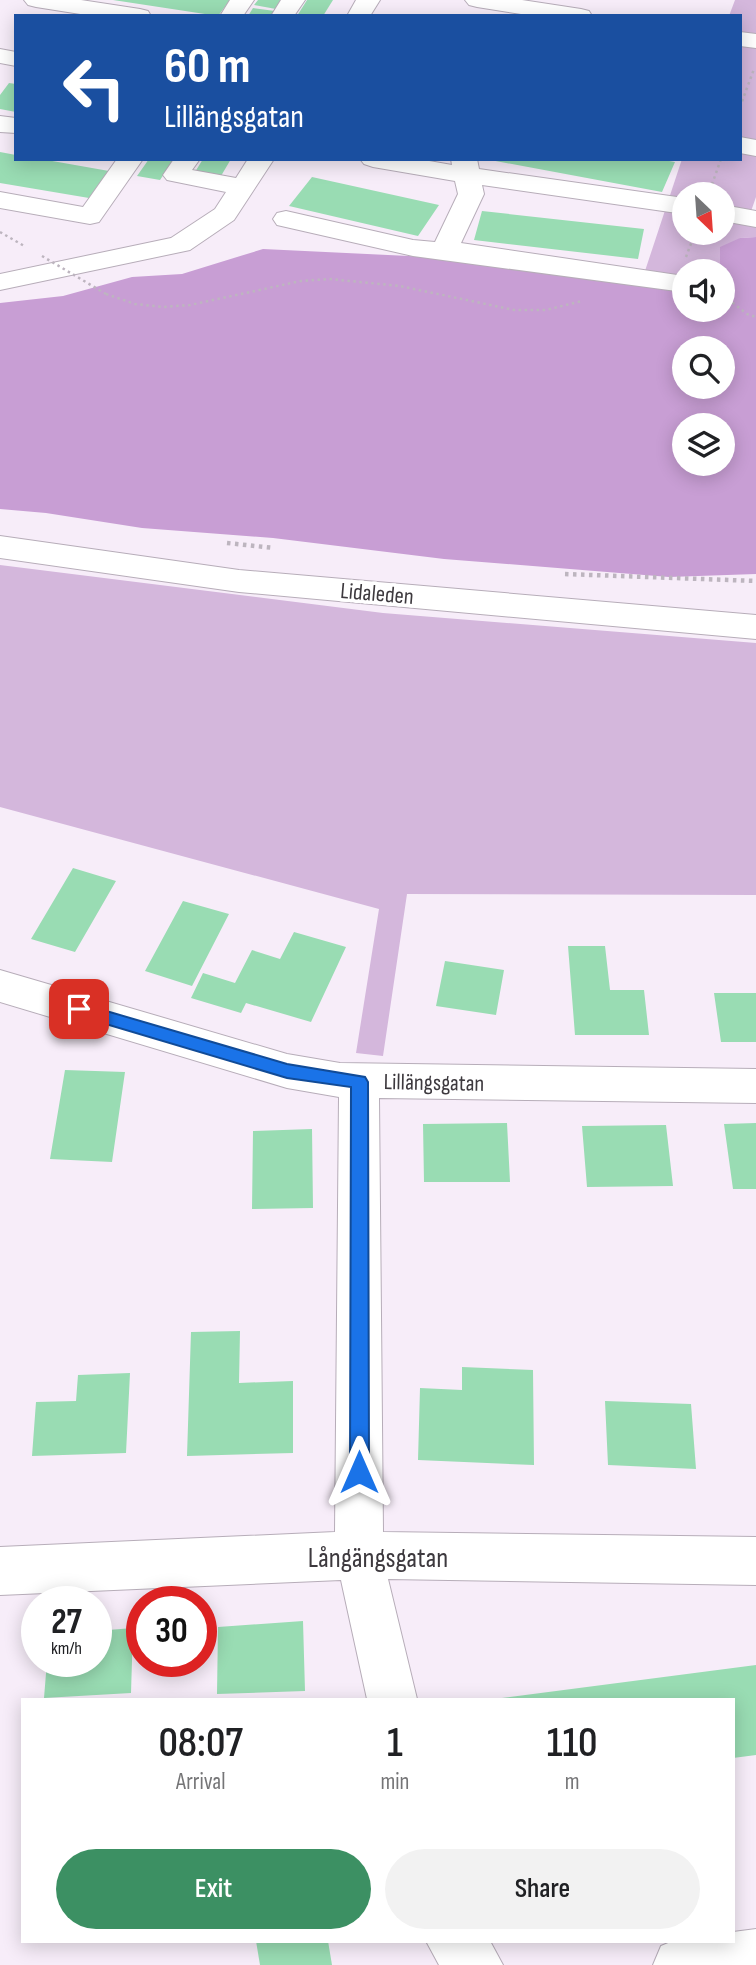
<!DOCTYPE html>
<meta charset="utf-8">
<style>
:root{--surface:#fff;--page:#f2f2f2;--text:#202124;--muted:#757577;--accent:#3c9063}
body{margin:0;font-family:"Sofia Sans Condensed",sans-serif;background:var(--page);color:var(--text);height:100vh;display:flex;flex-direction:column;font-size:26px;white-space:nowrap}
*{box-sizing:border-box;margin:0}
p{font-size:23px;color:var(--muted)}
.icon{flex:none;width:38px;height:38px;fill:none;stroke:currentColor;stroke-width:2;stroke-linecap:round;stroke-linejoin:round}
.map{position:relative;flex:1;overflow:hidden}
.panel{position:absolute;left:21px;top:1698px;width:714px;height:245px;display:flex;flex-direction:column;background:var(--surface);border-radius:0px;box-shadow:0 4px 18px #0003}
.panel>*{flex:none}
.banner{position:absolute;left:14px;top:14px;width:728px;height:147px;border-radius:0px;box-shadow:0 4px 18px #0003;background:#1a4fa0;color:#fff;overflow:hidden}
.needle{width:46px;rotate:155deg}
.tools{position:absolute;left:672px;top:182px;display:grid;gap:14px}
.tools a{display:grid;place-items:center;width:63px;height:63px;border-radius:50%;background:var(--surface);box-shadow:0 4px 18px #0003;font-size:35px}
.speed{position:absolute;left:21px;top:1586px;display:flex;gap:14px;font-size:35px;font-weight:700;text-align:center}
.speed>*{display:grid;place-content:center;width:91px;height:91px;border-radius:50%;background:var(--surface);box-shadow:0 4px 18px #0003;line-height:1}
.speed small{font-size:18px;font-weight:400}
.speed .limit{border:10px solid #d22;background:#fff;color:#111}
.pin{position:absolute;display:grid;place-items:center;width:60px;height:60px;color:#fff;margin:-30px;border-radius:14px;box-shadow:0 4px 10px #0006}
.me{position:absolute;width:77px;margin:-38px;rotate:0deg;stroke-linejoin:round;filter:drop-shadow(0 0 5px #0008)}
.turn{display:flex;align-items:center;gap:24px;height:147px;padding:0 35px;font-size:32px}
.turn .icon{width:91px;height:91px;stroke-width:2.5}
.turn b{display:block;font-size:49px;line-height:60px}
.eta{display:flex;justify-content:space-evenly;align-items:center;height:119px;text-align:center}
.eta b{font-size:42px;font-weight:600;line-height:49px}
.button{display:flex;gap:14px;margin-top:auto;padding:14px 35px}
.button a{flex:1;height:80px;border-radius:42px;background:var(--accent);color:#fff;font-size:28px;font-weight:600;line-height:80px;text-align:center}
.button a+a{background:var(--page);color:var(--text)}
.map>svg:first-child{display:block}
</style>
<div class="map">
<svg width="756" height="1965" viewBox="0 0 756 1965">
<rect width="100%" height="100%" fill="#f7edf9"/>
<path fill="#d4b7dc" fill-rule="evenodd" d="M735,0H756V197L749,217L756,219V237L740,238L720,268L721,271H684V284L643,277L682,159H740V16H729ZM684,194H723V233H684Z
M0,565L383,613L756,643V895L407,894L383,1056L356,1053L379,909L0,807Z"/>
<path fill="#c89ed4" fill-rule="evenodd" d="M756,237V574L669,577L444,559L273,538L142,528L46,513L0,509V303L63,296L132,277L182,274L263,249L492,260L684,285V310H723V288L727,286L720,268V247L740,238ZM684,348H723V387H684ZM684,425H723V464H684Z"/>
<path fill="#99dcb3" d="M113,0H230L218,16Z
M258,0H283L276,9L254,5Z
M307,0H333L323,16H297Z
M253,8L275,11L272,16H248Z
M9,83L16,84V112L0,109V95Z
M0,152L16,155V159H41L109,171L89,198L0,183Z
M149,159H174L160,180L137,176Z
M203,159H231L221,176L195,172Z
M485,159H658L675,162L662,192Z
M312,177L439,205L418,236L289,206Z
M482,211L644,229L638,259L474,240Z
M73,868L116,881L75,952L31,939Z
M183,901L229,914L192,986L145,971Z
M294,932L346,947L311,1022L246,1003L241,1013L191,998L203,973L235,983L252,950L280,959Z
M568,946H605L610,990H644L649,1035H575Z
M445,961L504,970L496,1015L436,1006Z
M714,993H756V1042H721Z
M65,1070L125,1072L112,1162L50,1159Z
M507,1123L510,1182H424L423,1124Z
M756,1123V1189H733L724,1124Z
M666,1125L673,1186L587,1187L582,1126Z
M312,1129L313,1208L252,1209L253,1131Z
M240,1331L239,1383L293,1381V1453L187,1456L191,1332Z
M462,1367L533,1370L534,1465L418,1460L420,1388L462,1390Z
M130,1373L126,1453L32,1456L36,1402L76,1401L78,1375Z
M605,1401L691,1404L696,1469L608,1465Z
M303,1621L305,1691L217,1694L218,1627Z
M133,1628L131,1693L44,1698L47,1661H96V1631Z
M756,1665V1755L733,1758V1699H494Z
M256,1941H328L332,1965H260Z"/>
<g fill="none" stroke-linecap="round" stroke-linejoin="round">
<defs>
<path id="minor" d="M24,0H81L140,9L148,11L151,16H93L36,7L28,5Z
M230,0H254L243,16H220Z
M281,0H305L294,16H271Z
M356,0H380L370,16H347Z
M465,0H522L581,9L589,11L592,16H534L477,7L469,5Z
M740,32L756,34V48L740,46Z
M0,49L16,52V66L0,63Z
M0,116L16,118V133L0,132Z
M740,137L756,140V156L740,153Z
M117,159H143L99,222L90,224L0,208V192L83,207Z
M174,159H200L192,170L236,178L248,159H274L234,220L190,250L0,290V274L171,238L215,209L226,192L167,180L163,175Z
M360,159H418L452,165L451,159H477L479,169L684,198V214L482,185L484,194L461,243L684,276V292L413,256L277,225L273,219L277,213L286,211L413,240L435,242L458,194L455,181L373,167L364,164Z
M723,205L756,211V227L723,221Z
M0,536L239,570L756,615V639L239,592L0,558Z
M0,970L287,1054L340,1063L756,1069V1103L379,1098L383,1532L756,1537V1585L388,1579L417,1699H367L341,1580L0,1595V1547L335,1532L339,1097L287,1088L0,1002Z
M756,1929V1965H653L661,1946L673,1941H733V1932Z
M426,1941H490L503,1965H439Z"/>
</defs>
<use href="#minor" stroke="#b7adb9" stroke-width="2"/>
<path stroke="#bdb5bf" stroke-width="2.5" stroke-dasharray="2.5 3.5" stroke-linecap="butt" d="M740,107L754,69
M710,190L721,159
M0,232L26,247
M686,257L695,233
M106,294L135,304L163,307L190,305L301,281L330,279L400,286L514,310H546L582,301
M723,295L747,314L756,317"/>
<path stroke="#bdb5bf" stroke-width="4.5" stroke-dasharray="3.5 4.5" stroke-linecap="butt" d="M227,543L274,548
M565,574L756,581"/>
<use href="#minor" fill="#fff" fill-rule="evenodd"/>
<path stroke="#bdb5bf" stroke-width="2.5" stroke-dasharray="2.5 3.5" stroke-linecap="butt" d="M42,256L106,294"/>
</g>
<path fill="#1a73e8" stroke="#114b97" stroke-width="2" d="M79,1003L287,1064L365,1077L368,1082L369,1472L366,1478L359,1481L353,1478L350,1472L351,1087L287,1078L79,1016L73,1014L71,1009L73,1005Z"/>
<g text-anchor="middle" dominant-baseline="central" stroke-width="7" stroke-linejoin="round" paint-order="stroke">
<g font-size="23" fill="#3d393e" stroke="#fff">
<text transform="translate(377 594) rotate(5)">Lidaleden</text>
<text transform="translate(434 1083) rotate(1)">Lillängsgatan</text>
</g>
<g font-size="28" fill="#3d393e" stroke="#fff">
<text x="378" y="1558">Långängsgatan</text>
</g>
</g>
</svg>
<div class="tools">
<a><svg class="needle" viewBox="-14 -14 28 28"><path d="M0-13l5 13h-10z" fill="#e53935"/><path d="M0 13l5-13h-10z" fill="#757577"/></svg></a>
<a><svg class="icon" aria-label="sound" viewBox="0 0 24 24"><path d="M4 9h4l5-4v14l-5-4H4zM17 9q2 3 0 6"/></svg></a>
<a><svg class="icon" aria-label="search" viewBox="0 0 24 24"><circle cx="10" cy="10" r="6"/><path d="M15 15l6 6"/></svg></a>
<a><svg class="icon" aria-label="layers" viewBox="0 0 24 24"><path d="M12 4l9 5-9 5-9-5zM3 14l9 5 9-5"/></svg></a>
</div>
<div class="speed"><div>27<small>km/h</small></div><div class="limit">30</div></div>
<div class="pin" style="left:79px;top:1009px;background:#d93025"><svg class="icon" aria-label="arrive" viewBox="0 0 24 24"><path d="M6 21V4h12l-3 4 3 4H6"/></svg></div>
<svg class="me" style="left:359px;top:1472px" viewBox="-20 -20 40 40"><path d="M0-17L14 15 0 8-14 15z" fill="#1a73e8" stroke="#fff" stroke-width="4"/></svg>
<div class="banner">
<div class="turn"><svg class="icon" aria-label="left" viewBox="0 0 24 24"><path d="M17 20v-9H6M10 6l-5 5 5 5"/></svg><div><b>60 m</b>Lillängsgatan</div></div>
</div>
<section class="panel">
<div class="eta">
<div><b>08:07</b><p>Arrival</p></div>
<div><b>1</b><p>min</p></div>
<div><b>110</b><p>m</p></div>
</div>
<div class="button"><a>Exit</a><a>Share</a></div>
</section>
</div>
